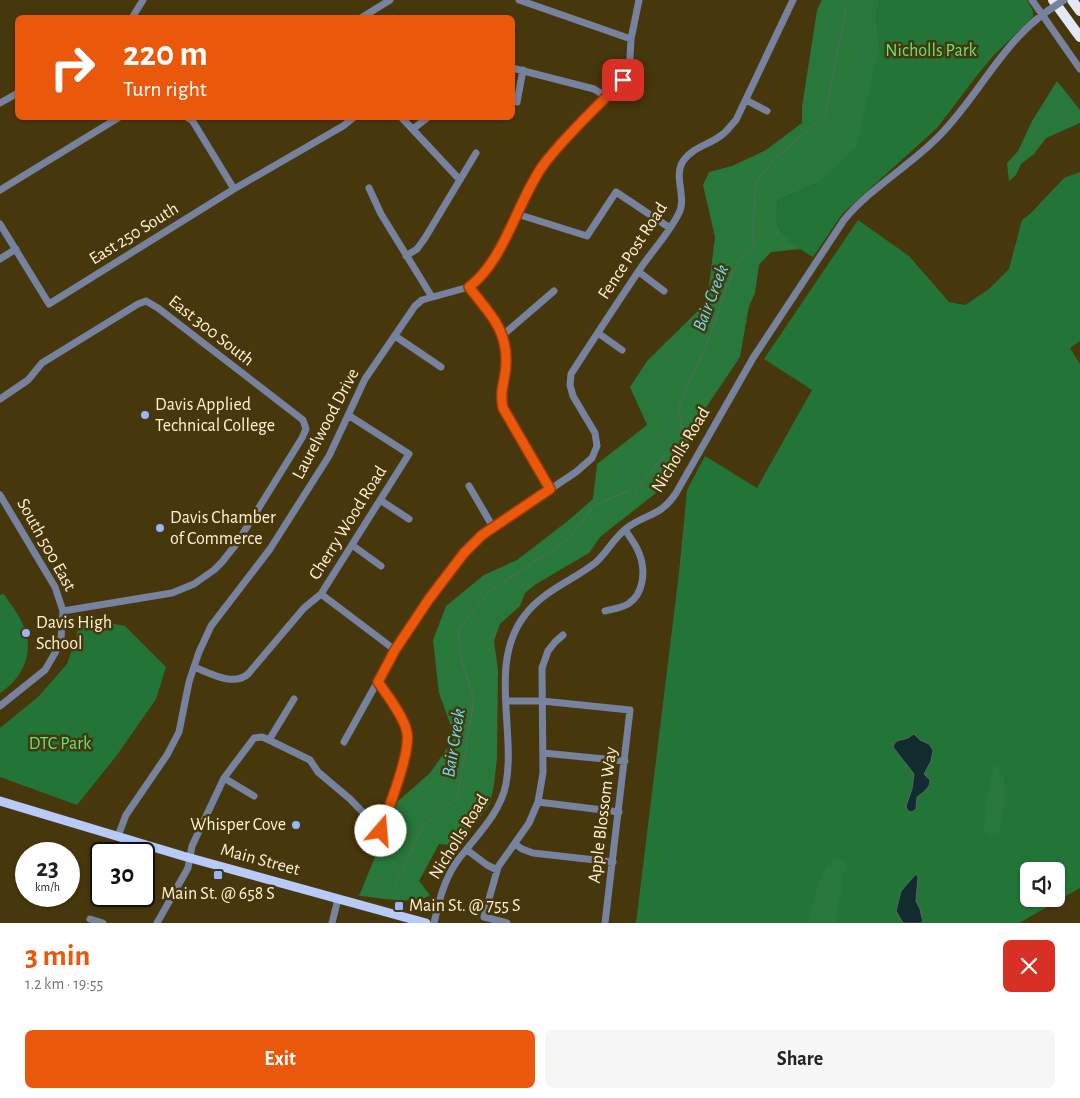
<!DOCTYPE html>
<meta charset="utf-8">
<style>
:root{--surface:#fff;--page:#f6f6f6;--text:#222;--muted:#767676;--accent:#ea580c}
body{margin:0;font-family:"Alegreya Sans",sans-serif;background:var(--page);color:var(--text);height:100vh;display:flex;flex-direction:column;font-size:19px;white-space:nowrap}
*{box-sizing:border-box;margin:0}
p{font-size:16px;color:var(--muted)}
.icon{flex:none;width:28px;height:28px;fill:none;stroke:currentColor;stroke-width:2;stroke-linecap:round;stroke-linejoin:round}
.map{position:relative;height:923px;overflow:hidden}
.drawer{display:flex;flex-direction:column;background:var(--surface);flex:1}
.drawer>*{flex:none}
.banner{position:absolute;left:15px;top:15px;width:500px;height:105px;border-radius:8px;box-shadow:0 1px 4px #0004;background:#ea580c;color:#fff;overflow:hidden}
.controls{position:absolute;left:1020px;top:862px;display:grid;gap:10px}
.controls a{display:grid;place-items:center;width:45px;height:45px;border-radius:8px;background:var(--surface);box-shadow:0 1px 4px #0004;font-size:25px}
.speed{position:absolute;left:15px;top:842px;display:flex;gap:10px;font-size:25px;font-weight:700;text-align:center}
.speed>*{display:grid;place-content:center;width:65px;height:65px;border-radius:50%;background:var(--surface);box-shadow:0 1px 4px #0004;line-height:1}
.speed small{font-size:12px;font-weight:400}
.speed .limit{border:2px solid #111;border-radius:8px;background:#fff;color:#111}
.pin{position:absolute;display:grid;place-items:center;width:42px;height:42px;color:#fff;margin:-21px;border-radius:10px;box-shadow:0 2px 8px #0006}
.me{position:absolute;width:55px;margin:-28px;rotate:18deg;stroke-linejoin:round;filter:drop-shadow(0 0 4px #0008)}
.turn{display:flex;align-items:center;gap:18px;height:105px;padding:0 25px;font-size:22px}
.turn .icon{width:65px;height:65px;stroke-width:2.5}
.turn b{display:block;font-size:35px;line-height:42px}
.round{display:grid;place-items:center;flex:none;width:52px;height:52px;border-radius:8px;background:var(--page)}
.head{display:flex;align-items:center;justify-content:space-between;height:85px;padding:0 25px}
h1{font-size:30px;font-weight:700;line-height:38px;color:var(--accent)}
.cta{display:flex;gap:10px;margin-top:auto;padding:10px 25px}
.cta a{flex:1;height:58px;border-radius:8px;background:var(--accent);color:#fff;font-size:20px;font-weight:700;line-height:58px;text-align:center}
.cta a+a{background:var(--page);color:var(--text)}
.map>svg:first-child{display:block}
</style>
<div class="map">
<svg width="1080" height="923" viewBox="0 0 1080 923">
<rect width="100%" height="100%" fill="#47370c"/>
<path fill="#227536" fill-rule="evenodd" d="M880,0H1027L1033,11V17L993,56L975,78L937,128L843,213L813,257C790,244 770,230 779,200L816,184L880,45L876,16Z
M1080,172V341L1070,348L1080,364V888L1019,923H636L679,573L687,490L705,456L757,488L812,390L764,359L858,220L909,256L949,302L965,305L989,289L1009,269L1022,220L1031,213L1064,178ZM1029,871H1056V899H1029Z
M4,594C11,605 21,617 25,630C34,655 21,680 0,693V595Z
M80,617L125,626L166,667L156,699L117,755L77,805L0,777V728L38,697L67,664L76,638Z"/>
<path fill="#27783a" d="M822,0H880L876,16L880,45L856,148L816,184L779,200C772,224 782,236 800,249L771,252L759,265L755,293L749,306L740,357L705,409L693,422L689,445L656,493L600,537L589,553L536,584L525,593L520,606L500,624L494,641L498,670L497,758L494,785L490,803L459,846L439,844L419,881L430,895C415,906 378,897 359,896L398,801L430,773L455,737L439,693L433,640L446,606L484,575L517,560L569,520L593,499L597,464L647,425L630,387L647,361L707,302L715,237L703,185L709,172L732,166L766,150L802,123V107L817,10Z
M1057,81L1080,110V123L1046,138L1034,154L1021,164L1016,175L1009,181L1007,163L1018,151L1032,121Z
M994,764C1013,779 1002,813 1000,834C994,837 990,836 984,832V827L987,796Z
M834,859H838L844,861L847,871L841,874L842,891L838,904L836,923H810L809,917C813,903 821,866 834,859Z"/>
<path fill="#122b2e" stroke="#596760" d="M914,734L920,740L929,744L933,750L931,761L924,774L930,780C930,789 923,792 917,797L916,809L912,812L908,811L906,806L912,789L914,774L893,747C896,738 901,741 908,738C910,737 912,735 914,734Z
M916,874L918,877L916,901L920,909L923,923H903L896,911L901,891Z"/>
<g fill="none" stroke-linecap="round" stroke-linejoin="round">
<path stroke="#596760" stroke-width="1" d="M635,492L681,435V420L678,408L708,341L727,286L738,262L754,248L753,220L757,180L775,159L825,115L846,8
M395,885L422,828L458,796L474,699L461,658L458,629L491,590L566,541L595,505L630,490"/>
<path stroke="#77829f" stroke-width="7" d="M519,0L631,39
M1032,0L1080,69
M132,18L143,0
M361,18L390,0
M512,68L594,89L607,97
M746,100L767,111
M517,102L523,70
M0,103L18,93
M188,118L192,120L234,189
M402,118L460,180
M413,129L427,118
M369,188L381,214L432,297
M0,190L118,118
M517,214L587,236L616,192L670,228
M0,224L49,304L234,189L343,126L353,118
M406,256L417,249L425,238L476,153
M0,259L16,249
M639,272L664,291
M469,287C488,312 507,328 506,362C505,381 499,387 503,408L550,489
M598,333L622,350
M503,335L554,291
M395,336L441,367
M0,399L28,380L42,363L138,304L146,301L158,308L303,420L306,429L302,438L237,543L222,562L214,570L194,584L172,593L63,611
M469,486L493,527
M0,495L55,587L63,611L61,639L55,653L45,670L0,706
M380,500L409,519
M352,545L381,566
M321,594L395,650
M605,611C613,609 621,608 628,604C644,594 646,570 639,553C636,545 630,537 625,530
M194,667C210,673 233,687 248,674L304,608L321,594L409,454L348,415
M506,701H542L630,710L605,923
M269,740L294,699
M344,742L395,650L429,599L464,553L482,535L576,472L592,458L597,446L595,433L573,396L570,385L571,374C594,338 618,302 642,266C654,249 669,233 679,213C687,197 673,177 683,161C694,146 710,145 723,134C728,130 732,124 736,120L793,0
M543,753L625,761
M224,778L254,796
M538,802L619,812
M118,836L126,815L167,755L179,732L189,682L199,652L211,626L270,549L329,456L365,379L415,306L422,300L469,287L481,278L508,234L527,191L545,163L590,114L629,75L631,39L639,0
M515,844L522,849L533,853L613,862
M467,850L487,865L497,870
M90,919L103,923
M157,923L188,868L192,846L224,778L254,738L262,737L269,740L310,760L318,772L350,799L381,831C388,808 411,754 407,733C405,717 387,696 378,682
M332,923L338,899
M434,923C439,901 444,879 458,860C476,836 500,814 506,784C516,730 488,662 525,615C543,591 572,581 595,563C607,553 614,537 628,527C648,513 661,516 676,493L753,358L844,220C870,188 910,166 939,136C978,97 1002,42 1049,10
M507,923L484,917L498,867L529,823L538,802L543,773L542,668L548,651L555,642L563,635"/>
<path stroke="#b7cafa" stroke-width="9" d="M0,801L183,856L426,923"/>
<path stroke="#e2e8f6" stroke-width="10" d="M1053,0L1080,37
M1072,0L1080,11"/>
<path stroke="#77829f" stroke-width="7" d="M1049,10L1064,0"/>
</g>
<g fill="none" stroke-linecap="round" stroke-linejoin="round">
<defs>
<path id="route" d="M381,831C388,808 411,753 407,733C405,718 387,695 378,682L395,650L429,599L464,553L482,535L550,489L503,408C499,388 506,381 506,362C507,328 488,312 469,287C505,260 517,201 544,164C566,135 597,107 623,80"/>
</defs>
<use href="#route" stroke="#983908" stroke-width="12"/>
<use href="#route" stroke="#ea580c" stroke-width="9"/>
</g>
<g fill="#99b5fd" stroke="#47370c" stroke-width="2">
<circle cx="145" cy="415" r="5"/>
<circle cx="160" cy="528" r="5"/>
<circle cx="26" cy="633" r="5"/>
<circle cx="296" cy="825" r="5"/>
<rect x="213" y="870" width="10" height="10" rx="2.5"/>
<rect x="394" y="901" width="10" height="10" rx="2.5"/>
</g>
<g text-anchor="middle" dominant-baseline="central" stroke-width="5" stroke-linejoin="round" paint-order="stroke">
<g font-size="18" fill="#62e57d" stroke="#47370c">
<text x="931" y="51">Nicholls Park</text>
<text x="60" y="744">DTC Park</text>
</g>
<g font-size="18" fill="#fff2d4" stroke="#47370c">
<text transform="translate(134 234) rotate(-32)">East 250 South</text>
<text transform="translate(633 251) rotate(-57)">Fence Post Road</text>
<text transform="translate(211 331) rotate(38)">East 300 South</text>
<text transform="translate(326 424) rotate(-62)">Laurelwood Drive</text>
<text transform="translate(681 450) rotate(-59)">Nicholls Road</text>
<text transform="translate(348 523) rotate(-58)">Cherry Wood Road</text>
<text transform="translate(46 545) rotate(61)">South 500 East</text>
<text transform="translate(603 815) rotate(-83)">Apple Blossom Way</text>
<text transform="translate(459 837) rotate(-58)">Nicholls Road</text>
<text transform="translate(260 860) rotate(15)">Main Street</text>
</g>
<g font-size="18" fill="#fff2d4" stroke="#47370c" text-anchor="start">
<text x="155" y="405">Davis Applied<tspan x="155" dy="21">Technical College</tspan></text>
<text x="170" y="518">Davis Chamber<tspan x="170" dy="21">of Commerce</tspan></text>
<text x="36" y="623">Davis High<tspan x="36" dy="21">School</tspan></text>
<text x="286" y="825" text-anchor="end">Whisper Cove</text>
<text x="218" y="894" text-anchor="middle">Main St. @ 658 S</text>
<text x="409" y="906">Main St. @ 755 S</text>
</g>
<g font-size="19" font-style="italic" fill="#64deef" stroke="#47370c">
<text transform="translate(711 298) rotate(-69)">Bair Creek</text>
<text transform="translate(454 743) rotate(-81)">Bair Creek</text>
</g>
</g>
</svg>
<div class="controls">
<a><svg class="icon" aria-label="sound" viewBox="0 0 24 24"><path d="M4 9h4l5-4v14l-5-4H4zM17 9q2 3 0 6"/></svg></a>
</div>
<div class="speed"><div>23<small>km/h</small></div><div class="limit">30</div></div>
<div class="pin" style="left:623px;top:80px;background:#d93025"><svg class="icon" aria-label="arrive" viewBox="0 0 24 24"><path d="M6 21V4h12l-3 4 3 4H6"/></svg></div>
<svg class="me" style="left:381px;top:831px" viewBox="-20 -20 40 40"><circle r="19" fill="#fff"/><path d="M0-13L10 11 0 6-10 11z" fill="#ea580c"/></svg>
<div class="banner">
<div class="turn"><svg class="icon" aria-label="right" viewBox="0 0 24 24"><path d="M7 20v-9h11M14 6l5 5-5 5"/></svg><div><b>220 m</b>Turn right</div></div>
</div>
</div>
<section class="drawer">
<div class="head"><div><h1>3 min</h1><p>1.2 km · 19:55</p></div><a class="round" style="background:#d93025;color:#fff"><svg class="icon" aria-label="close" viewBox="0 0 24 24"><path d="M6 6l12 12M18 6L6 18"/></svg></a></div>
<div class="cta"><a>Exit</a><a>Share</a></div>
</section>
